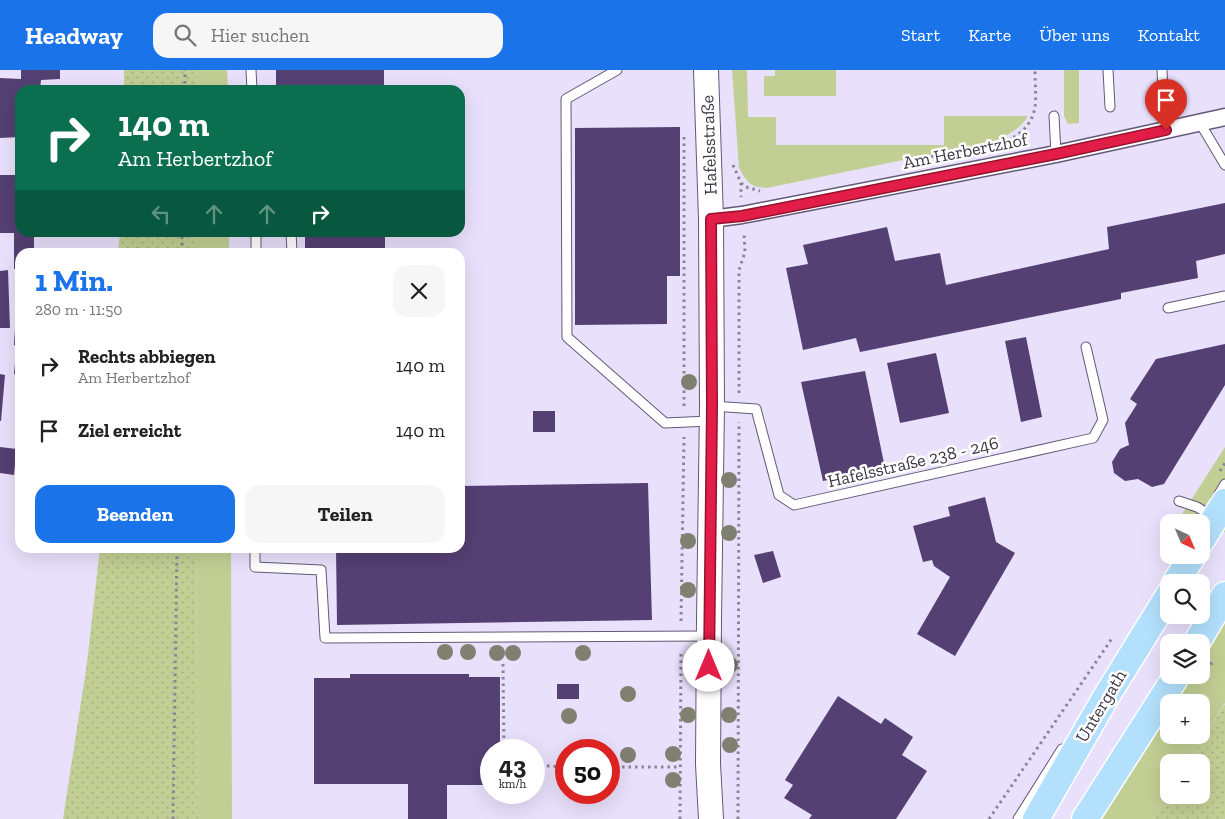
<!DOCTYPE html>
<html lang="de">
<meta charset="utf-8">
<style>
:root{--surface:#fff;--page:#f6f6f6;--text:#222;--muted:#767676;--accent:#1a73e8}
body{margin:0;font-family:"Zilla Slab",serif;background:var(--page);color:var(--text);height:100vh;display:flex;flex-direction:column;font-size:19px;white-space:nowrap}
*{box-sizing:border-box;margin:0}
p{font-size:16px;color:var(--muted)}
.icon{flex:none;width:28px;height:28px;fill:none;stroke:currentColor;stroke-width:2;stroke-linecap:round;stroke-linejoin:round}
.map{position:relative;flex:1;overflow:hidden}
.side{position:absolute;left:15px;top:178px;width:450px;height:305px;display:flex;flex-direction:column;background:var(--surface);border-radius:15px;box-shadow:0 5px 20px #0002}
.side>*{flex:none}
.hud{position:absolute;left:15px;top:15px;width:450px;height:152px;border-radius:15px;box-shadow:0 5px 20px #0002;background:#0b6e4f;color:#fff;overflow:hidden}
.needle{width:32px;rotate:136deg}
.fabs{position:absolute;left:1160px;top:444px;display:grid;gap:10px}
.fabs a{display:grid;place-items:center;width:50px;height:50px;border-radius:10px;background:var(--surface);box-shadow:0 5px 20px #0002;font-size:25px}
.speed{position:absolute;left:480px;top:669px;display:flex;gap:10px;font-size:25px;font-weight:700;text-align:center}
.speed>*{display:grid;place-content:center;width:65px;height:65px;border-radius:50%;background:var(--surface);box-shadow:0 5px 20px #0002;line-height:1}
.speed small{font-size:12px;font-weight:400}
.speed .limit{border:8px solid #d22;background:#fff;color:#111}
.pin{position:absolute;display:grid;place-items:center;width:42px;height:42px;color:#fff;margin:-51px -21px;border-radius:50% 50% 50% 0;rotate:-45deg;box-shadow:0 0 5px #0007}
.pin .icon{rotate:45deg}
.me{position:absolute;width:55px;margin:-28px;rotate:0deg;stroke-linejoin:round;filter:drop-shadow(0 0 4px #0008)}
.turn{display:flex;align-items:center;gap:18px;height:105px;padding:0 20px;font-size:22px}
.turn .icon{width:65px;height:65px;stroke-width:2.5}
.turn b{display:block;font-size:35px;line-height:42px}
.lanes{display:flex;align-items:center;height:48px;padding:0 20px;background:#0003;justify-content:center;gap:25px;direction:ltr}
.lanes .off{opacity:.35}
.round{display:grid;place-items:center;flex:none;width:52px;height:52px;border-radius:15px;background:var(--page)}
.head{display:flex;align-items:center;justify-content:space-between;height:85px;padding:0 20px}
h1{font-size:30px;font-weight:800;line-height:38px;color:var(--accent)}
.action{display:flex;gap:10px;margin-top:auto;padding:10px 20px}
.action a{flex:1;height:58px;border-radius:15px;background:var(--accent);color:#fff;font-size:20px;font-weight:800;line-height:58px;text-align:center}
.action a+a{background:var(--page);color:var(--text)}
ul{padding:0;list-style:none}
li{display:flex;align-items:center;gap:15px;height:65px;padding:0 20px}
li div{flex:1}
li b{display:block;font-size:19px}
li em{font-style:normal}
header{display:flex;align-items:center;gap:30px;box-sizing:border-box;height:70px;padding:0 25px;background:var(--accent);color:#fff}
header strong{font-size:24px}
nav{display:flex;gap:28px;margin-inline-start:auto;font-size:18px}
.search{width:350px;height:45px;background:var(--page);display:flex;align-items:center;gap:12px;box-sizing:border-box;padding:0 18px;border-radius:15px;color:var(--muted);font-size:19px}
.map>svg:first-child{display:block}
</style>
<header>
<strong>Headway</strong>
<div class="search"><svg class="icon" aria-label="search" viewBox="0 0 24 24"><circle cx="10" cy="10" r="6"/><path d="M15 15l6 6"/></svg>Hier suchen</div>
<nav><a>Start</a><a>Karte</a><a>Über uns</a><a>Kontakt</a></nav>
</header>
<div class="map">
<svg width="1225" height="749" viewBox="0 0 1225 749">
<defs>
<pattern id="park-dots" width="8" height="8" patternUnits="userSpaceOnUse" patternTransform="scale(1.25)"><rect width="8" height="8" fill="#c2cf94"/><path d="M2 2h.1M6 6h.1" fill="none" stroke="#a8b281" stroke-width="1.8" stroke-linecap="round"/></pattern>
</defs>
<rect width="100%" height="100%" fill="#e9e0fb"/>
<path fill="#c2cf94" d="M198,0H227L228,20H197Z
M732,0H747L748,47H776V75H944V46H1028C1020,59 1008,65 995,71L767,118C750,117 747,112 739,98Z
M775,0H836V26H764V6H775Z
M1064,0H1079V53L1068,54L1064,46Z
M194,163H229V182H194Z
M1225,377V462L1201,465V452H1177Z
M196,478H231L232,749H198Z
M1225,550V633L1188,692H1169V724L1153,749H1099L1169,639V665H1201V632H1173L1190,605H1201V587Z"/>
<path fill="url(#park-dots)" d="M124,0H198L197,20H124Z
M120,162L194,163V182H118Z
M100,478H196L198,749H63L87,593Z
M1225,634V749H1153L1169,724L1201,725V692H1188Z"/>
<path fill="#544073" d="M21,0H60V9L41,10L40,20H20V67L0,68V8L21,9Z
M276,0H384V20H276Z
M680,57V206H667V254L575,255V58Z
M0,105H18L17,142H20V162H34V182H20V199H14V163H0Z
M1225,133V184L1196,191L1198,208L1121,223V229L860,282L856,268L803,280L786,198L808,194L803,175L887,157L895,191L940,183L946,215L1109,179L1107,157Z
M305,162H385V182H305Z
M8,200L10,258H0V201Z
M15,259H20V276L14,275Z
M1026,267L1042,347L1021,352L1005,271Z
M1225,274V315L1164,414L1152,417L1138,409L1125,411L1114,403L1112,392L1120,379L1129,375L1125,353L1137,334L1130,329L1156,289Z
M16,282H20V305L14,304Z
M936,283L949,343L900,353L887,293Z
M865,301L885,398L823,411L801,312Z
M0,304L5,305L1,351H0Z
M533,341H555V362H533Z
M0,377L17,379V383H19L18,395H15L14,405L0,403Z
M648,413L652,550L337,555L336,478H460V416Z
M985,427L996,472L1015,483L955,586L917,564L950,507L934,496L932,490L923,492L913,456L950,446L948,437Z
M773,481L781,507L763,513L754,485Z
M350,604H469V607H500V680H491V715H447V749H408V714H314V608H350Z
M557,614H579V629H557Z
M838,626L881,654L885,648L913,667L902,685L927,701L896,749H809L812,745L784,728L793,715L785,710Z"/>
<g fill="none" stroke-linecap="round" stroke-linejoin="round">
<defs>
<path id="lane" d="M251,0L252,20
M617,0L566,29L567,267L665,353L710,351
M1108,0L1110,37
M1162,0L1165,60
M1054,46L1056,84
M1200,53L1225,95
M291,162L292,182
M256,182V162
M1168,238L1225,226
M712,336L756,339L779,425L794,435L1093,368L1103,350L1086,277
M1216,429L1225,414
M1179,431L1197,437L1207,443
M255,478V497L321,500L325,568L708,566
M1018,749L1062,679"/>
<path id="street" d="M711,149L742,145L1056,84L1225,47"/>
<path id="secondary" d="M706,0L711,149L712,336L709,550L708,694L711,749"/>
<path id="primary" d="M1201,471L1225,432
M1176,512L1193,485
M1197,572L1225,525
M1036,749L1106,627L1169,525
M1085,749L1177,605"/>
</defs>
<use href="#lane" stroke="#635976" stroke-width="11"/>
<use href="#street" stroke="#635976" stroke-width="19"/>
<use href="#secondary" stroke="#635976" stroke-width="26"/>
<use href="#primary" stroke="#fff" stroke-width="29"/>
<path stroke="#8a8497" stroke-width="3" stroke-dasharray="2.5 4" stroke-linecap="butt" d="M185,20V0
M684,67V338
M925,88L1011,69C1042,50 1035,31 1035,0
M733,95L741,113V127
M741,113L746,117L760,121
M182,182V162
M739,323V200L745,182L744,163
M1220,401L1225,393
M681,551L684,367
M503,594L504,680
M1200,611L1213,591
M534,695L566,697
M609,697H680
M173,749L177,478
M680,749L681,580
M738,749L739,352
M989,749L1113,567"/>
<use href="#lane" stroke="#fff" stroke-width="9"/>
<use href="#street" stroke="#fff" stroke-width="16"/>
<use href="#secondary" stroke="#fff" stroke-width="24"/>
<use href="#primary" stroke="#b3e1fd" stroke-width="26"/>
</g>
<g fill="#808071">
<circle cx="689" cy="312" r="8"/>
<circle cx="729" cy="410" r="8"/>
<circle cx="729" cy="463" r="8"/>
<circle cx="688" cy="471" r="8"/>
<circle cx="688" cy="520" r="8"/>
<circle cx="445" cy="582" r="8"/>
<circle cx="468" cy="582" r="8"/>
<circle cx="497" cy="583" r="8"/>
<circle cx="513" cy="583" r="8"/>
<circle cx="583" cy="583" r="8"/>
<circle cx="730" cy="595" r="8"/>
<circle cx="628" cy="624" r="8"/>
<circle cx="688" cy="645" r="8"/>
<circle cx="729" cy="645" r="8"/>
<circle cx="569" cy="646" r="8"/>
<circle cx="730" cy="675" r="8"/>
<circle cx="673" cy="684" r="8"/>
<circle cx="628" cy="685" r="8"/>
<circle cx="673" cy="710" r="8"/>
</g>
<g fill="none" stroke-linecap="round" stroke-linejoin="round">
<defs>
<path id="route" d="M709,596L712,336L711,149L742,146L1056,84L1166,60"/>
</defs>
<use href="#route" stroke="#92132f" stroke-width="12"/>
<use href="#route" stroke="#e11d48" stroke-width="9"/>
</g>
<g text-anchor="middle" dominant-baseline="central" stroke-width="5" stroke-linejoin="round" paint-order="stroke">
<g font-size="18" fill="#3d3845" stroke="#fff">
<text transform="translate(709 75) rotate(-92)">Hafelsstraße</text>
<text transform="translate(965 81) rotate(-11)">Am Herbertzhof</text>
<text transform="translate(913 392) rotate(-13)">Hafelsstraße 238 - 246</text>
<text transform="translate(1101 636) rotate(-59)">Untergath</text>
</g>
</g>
</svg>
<div class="fabs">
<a><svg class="needle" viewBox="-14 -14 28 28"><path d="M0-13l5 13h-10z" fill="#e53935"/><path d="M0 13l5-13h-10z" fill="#767676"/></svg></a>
<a><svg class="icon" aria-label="search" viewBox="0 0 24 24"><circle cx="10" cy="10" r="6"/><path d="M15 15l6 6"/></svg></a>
<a><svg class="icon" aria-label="layers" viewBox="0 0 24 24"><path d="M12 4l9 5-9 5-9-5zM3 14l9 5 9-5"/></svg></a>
<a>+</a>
<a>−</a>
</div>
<div class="speed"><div>43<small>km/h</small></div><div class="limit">50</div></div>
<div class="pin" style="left:1166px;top:60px;background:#d93025"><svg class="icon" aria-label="arrive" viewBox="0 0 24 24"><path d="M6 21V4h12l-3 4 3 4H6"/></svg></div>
<svg class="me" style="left:709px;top:596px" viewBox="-20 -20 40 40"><circle r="19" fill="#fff"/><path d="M0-13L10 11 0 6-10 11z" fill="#e11d48"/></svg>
<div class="hud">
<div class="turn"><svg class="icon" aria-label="right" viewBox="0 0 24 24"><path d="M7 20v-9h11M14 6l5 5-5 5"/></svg><div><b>140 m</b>Am Herbertzhof</div></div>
<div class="lanes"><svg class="icon off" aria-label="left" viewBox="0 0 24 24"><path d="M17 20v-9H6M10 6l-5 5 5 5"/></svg><svg class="icon off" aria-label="ahead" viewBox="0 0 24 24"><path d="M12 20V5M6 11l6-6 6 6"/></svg><svg class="icon off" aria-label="ahead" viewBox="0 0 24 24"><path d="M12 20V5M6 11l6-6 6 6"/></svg><svg class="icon" aria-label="right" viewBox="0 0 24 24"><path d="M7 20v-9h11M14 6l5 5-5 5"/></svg></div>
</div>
<section class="side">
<div class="head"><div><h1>1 Min.</h1><p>280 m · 11:50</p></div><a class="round"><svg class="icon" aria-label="close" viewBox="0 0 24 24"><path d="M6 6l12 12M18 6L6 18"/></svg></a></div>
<ul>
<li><svg class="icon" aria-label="right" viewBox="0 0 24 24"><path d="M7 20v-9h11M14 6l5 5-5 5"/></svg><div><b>Rechts abbiegen</b><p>Am Herbertzhof</p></div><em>140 m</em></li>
<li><svg class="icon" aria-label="arrive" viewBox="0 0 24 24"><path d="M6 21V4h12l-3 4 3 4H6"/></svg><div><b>Ziel erreicht</b></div><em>140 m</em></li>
</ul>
<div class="action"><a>Beenden</a><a>Teilen</a></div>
</section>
</div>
